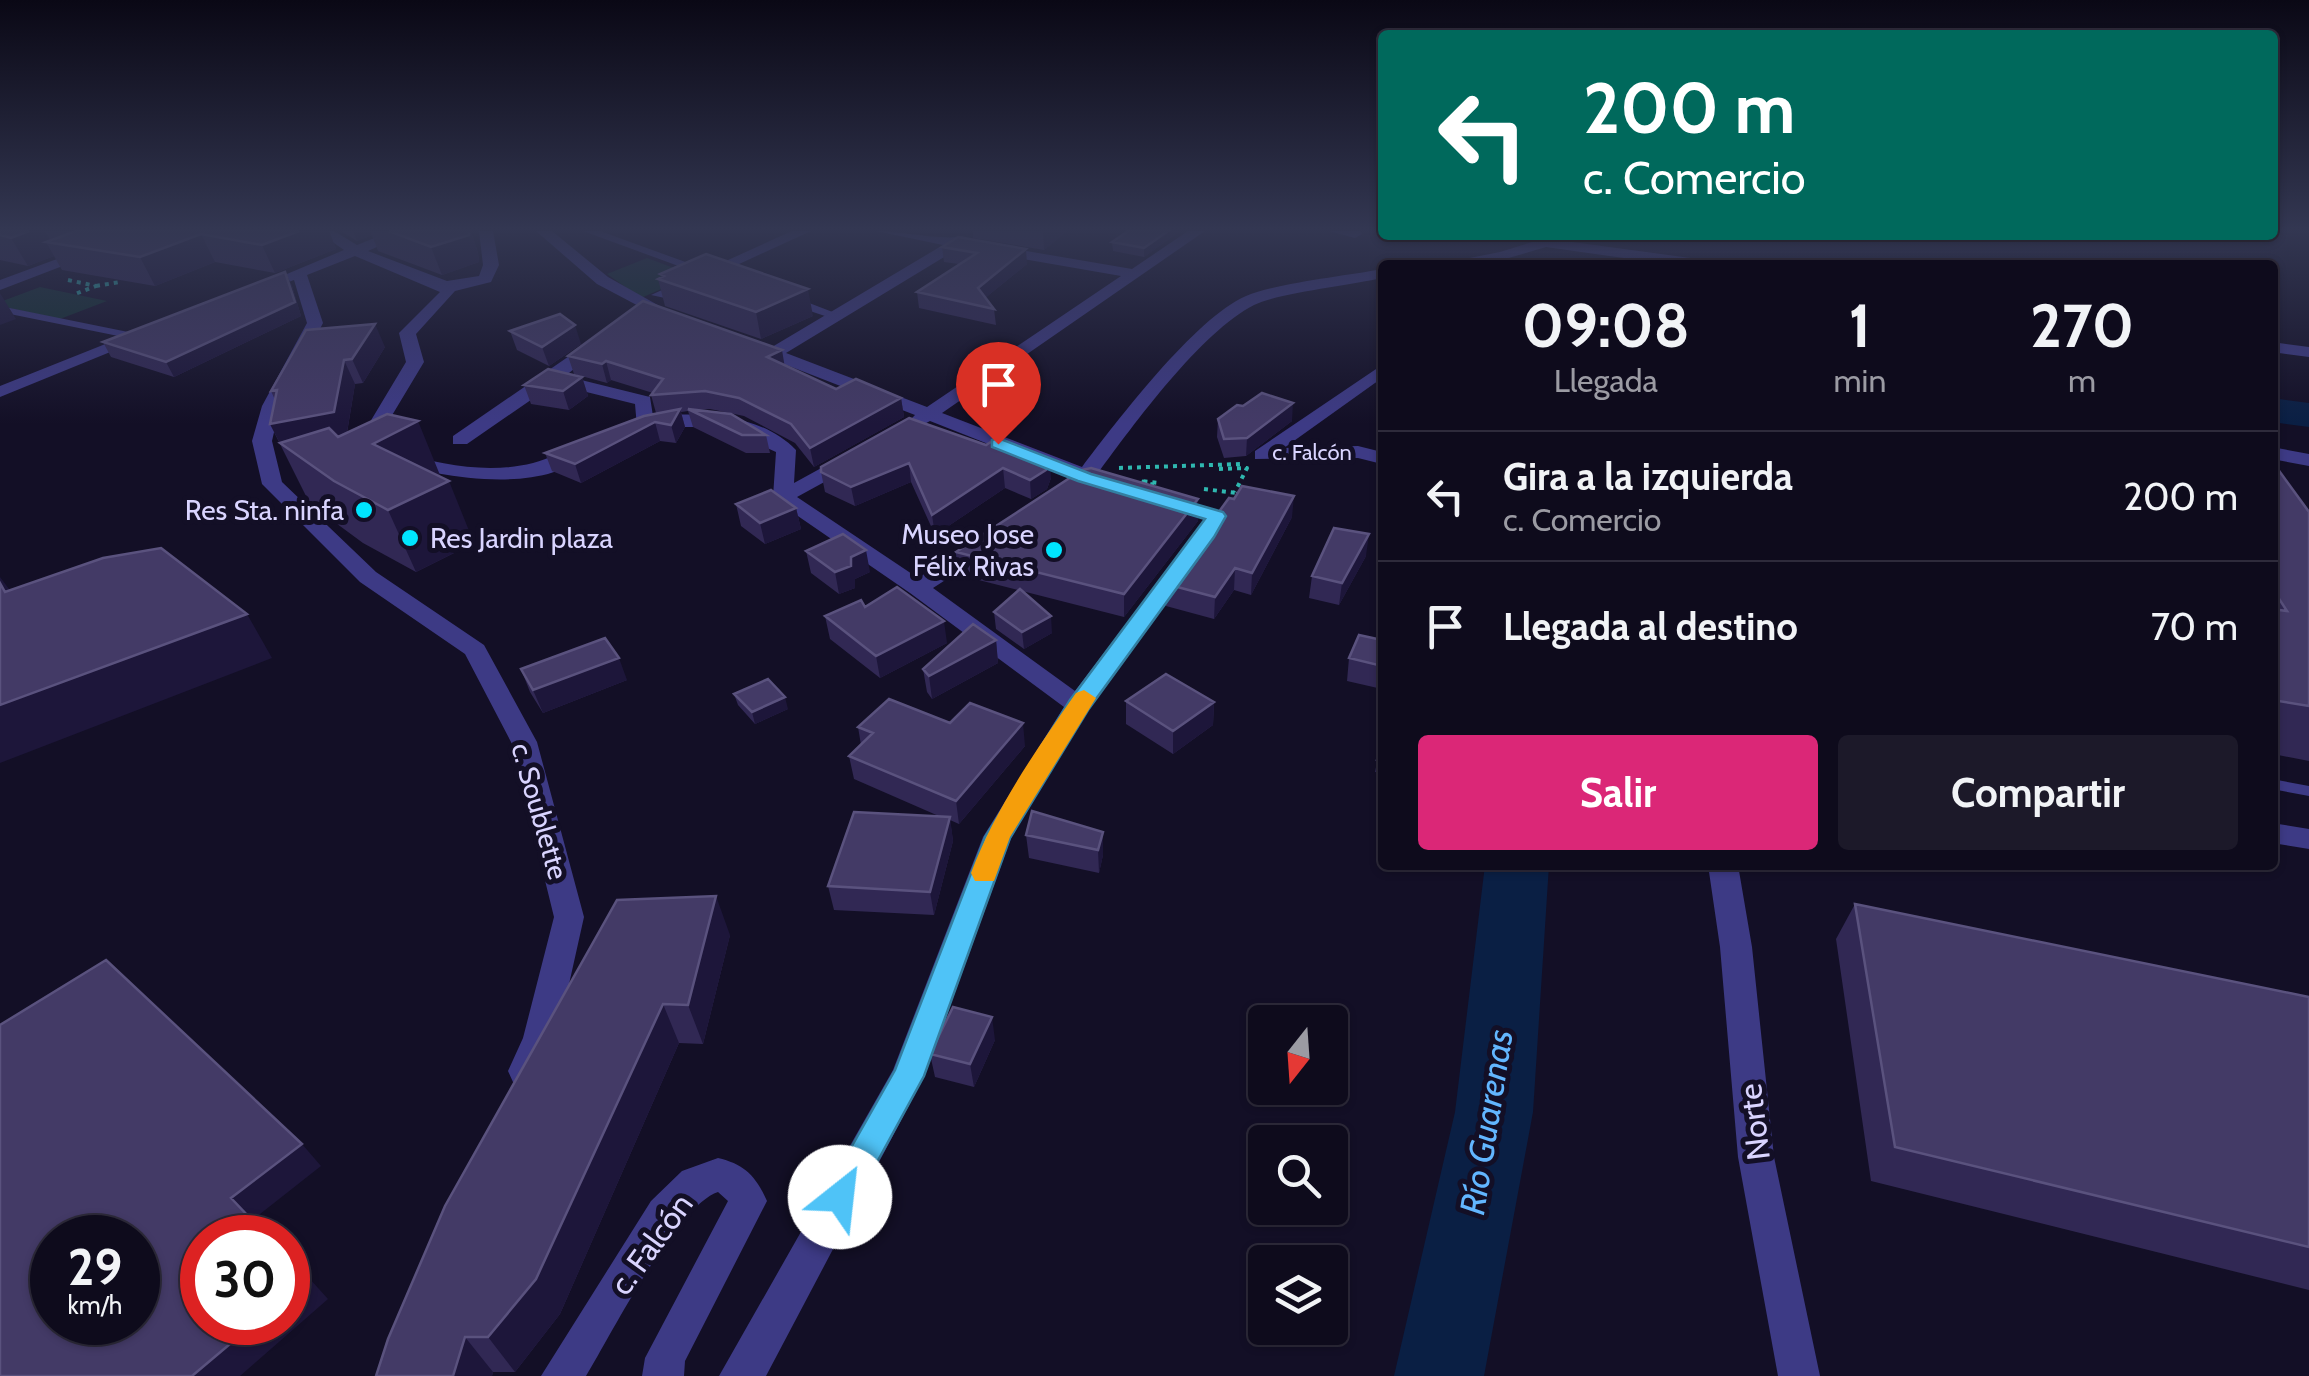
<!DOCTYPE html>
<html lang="es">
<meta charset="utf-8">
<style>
:root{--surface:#0e0b1c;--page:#1c1929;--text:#f1f3f6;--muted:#9b9ba3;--line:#2e2b3b;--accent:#db2777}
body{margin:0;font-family:Cabin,sans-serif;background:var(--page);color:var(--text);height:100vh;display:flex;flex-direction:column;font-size:38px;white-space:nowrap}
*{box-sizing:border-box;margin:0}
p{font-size:32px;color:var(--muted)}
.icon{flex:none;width:55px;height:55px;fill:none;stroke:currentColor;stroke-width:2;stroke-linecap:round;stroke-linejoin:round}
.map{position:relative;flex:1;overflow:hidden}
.details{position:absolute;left:1378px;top:260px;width:900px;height:610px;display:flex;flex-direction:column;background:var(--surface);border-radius:10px;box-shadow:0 2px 8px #0004,0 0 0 2px var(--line)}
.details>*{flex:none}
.banner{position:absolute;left:1378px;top:30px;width:900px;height:210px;border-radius:10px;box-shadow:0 2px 8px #0004,0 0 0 2px var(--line);background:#00695c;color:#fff;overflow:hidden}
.needle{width:65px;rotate:197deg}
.controls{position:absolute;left:1248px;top:1005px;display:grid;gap:20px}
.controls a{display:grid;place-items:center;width:100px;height:100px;border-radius:10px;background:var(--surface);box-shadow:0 2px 8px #0004,0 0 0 2px var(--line);font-size:50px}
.speed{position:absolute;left:30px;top:1215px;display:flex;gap:20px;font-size:50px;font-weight:700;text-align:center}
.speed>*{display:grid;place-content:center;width:130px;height:130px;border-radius:50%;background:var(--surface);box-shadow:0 2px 8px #0004,0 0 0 2px var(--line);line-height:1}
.speed small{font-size:25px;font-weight:400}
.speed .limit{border:15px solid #d22;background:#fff;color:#111}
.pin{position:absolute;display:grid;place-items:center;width:85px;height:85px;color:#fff;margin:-102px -42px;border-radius:50% 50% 50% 0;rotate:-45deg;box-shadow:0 0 10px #0007}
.pin .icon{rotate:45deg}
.me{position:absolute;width:110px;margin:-55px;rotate:29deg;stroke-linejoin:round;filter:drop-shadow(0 0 8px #0008)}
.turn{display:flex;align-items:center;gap:35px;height:210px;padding:0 40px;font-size:45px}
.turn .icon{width:130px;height:130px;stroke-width:2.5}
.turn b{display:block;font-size:70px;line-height:85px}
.eta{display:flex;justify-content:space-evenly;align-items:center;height:170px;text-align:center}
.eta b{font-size:60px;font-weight:800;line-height:70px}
.primary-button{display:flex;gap:20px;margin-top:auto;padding:20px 40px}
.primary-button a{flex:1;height:115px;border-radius:10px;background:var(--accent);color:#fff;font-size:40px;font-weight:800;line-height:115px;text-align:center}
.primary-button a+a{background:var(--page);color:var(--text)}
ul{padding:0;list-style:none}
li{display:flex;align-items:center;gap:30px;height:130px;padding:0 40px;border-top:2px solid var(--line)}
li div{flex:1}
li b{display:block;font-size:38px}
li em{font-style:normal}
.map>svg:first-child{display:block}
</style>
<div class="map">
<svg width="2309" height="1376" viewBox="0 0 2309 1376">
<rect width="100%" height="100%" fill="#130f26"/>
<path fill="#12302f" d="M647,258L693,275L641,298L607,274Z
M40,287L107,301L60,319L0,306V302Z"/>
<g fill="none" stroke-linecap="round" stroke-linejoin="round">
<path fill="#0a1f44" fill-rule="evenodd" d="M2272,398L2309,403V427L2272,422Z
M1485,865H1549L1533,1112L1484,1376H1394L1455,1112Z"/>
<path stroke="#2fb8b0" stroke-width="4" stroke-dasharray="4 5" stroke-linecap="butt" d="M68,280L96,286L75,294
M96,286L120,282
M1119,468L1242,464
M1219,469L1247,468L1235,492
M1154,485L1140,481L1159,483
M1204,489L1236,493"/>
<path fill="#3d3a85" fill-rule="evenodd" d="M0,306L138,334L143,337L138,340L0,312Z
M2272,779L2309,786V796L2272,789Z"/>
<path fill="#3d3a85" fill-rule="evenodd" d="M583,231H600L713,272L703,275Z
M783,296H791L843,316L837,320L783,302Z"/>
<path fill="#3d3a85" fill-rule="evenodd" d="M133,231H154L0,290V280Z
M317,231H334L357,245L392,231H412L368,251L447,281L479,276L483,265L479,231H493L499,265L491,282L455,291L416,334L424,362L385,427L398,452C442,465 488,474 533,463C549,459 563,450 579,446L589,452C543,497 438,477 383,460L367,427L406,362L399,333L440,292L355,256L307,275L323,323L280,406L272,441L282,482L376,572L484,645L537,742L584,917L557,1038L537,1082L525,1086L513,1082L508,1071L523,1038L554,917L511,742L465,654L360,582L262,484L252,441L262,406L307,323L294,280L283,284L275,279L344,250Z
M536,231H552L608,277L679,317L665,320L597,284Z
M792,231H811L665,298L651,295Z
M876,231C897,231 948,241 962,236L968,241L1132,269L1188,231H1205L942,413L1082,467C1117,421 1195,318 1246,296C1277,283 1346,276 1382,269V278C1352,285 1278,293 1254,305C1201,332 1134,424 1098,473L1112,479V487L1089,484L1071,492L1061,486L1072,477L930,421L917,428L910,426L908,422L915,415L745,349V341L772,347L943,245ZM959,248L1121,276L927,407L786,353Z
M1329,231H1360L1362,234L1355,238Z
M1555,235H1569L1565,241L1705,260L1713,265H1673L1546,247L1502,260L1434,265L1500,252Z
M133,333L147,337L0,397V386Z
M591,341L605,345L565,376L650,397L653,416C701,412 760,413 796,450L794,483L845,455H859V463L797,497L918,578L976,540H992L995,545L992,550L933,588L1075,691L1204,522L1205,519L1161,504L1158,500L1161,496H1175L1226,516L1088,709L1011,838L925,1075L766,1376H719L893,1070L983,837L1064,707L910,593L776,501L773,497L776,452L721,427H637L635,404L554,384L467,444H453V436Z
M2272,342L2309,347V357L2272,352Z
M1382,365V378L1284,448L1358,446L1382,452V464L1358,458L1255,459V451Z
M2272,447L2309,454V466L2272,459Z
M2272,823L2309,829V849L2272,843Z
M1708,865H1738L1752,947L1774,1157L1820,1376H1778L1738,1157L1720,947Z
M718,1158C744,1164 756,1176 767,1201L685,1361L684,1376H642L645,1358L728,1201L718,1192C676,1206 611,1335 586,1376H541L651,1201L682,1171Z"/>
</g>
<path fill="#312854" d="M0,231H329L336,249L275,273L215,262L155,286L62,270L54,256L28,266L0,260Z
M341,231H471L478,253L479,262L442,275L378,251L372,235L357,241Z
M973,231H1067L1044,250L973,238Z
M1128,231H1180L1144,257L1113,251L1112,242Z
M958,237L1027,264L985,298L994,309L996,325L919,308L917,292L959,264L944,262L942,247Z
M285,272L292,286L301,316L174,377L111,357L103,342Z
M660,274L813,316L761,339L665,306L658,279L661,277Z
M306,330L385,347L363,383L355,384L347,433L441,477L474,543L416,572L363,543L310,504L270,424L275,400L271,391Z
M510,331L581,344L549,366L517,350Z
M568,356L785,365L836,389L901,398L904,417L814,467L795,443L744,416L710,409L696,410L766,435L770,453H746L693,427L688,411L681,412L685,427L676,443L660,441L581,483L552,471L545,453L656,413L651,395L653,393L611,380L607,383L574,374Z
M582,377L588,396L569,410L531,404L524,385Z
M909,418L1051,478L1047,489L1031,499L1005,488L935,535L911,482L855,506L825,492L821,472Z
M1218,419L1292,421L1246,456L1224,458L1217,437Z
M2272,461L2309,512V761L2278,755L2274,760H2272Z
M1198,499V521L1124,617L1022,591L1052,633L1024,649L996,629L994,612L1018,590L959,575L956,552Z
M736,504L796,508L801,529L765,544L741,526Z
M1292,517L1251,595L1234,590L1214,619L1166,606V584Z
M806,551L870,572L855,579V588L839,594L811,573Z
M1366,556L1339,605L1309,598L1312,576Z
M865,607L947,643L880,678L830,639L825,616Z
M996,640L998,663L932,699L927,692L923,669Z
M1382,640V689L1347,681L1349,658Z
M521,669L627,680L543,713L530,692Z
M734,694L788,709L755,724L738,705Z
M1126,701L1214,702L1213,725L1173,754L1126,724Z
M950,723L1025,746L959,824L950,820L953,841L934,915L834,910L828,886L941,817L854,779L849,756L861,745L858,727Z
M1382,737V773L1375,772Z
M1103,832V855L1099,873L1029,858L1026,835Z
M1855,904L2309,997V1290L1871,1181L1836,939Z
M730,935L703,1044L679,1043L560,1314L515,1372H493L492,1376H376L445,1206Z
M995,1040L974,1087L935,1077L930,1054Z"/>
<path fill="#1d163a" d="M29,231H45L52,243L46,242L54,256L28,266L11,238Z
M299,231H329L336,249L275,273L262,245Z
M353,231H370L372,235L357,241Z
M451,231H471L478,253L479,262L442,275L431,247Z
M1043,231H1067L1044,250Z
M1168,231H1180L1144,257V248Z
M201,234L215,262L155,286L140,257Z
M1026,249L1027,264L979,303L978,288Z
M285,272L292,286L301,316L174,377L166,362Z
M808,289L813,316L761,339L756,312Z
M0,293L16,319L0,325Z
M375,324L385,347L363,383L352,359Z
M575,325L581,344L549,366L542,347Z
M782,350L785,368L767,357Z
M344,360L355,384L346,438L280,443L283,449L270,424Z
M606,361L611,380L607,383L602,364Z
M582,377L588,396L569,410L563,391Z
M901,398L904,417L814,467L810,448Z
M1293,403L1292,421L1246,456L1247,438Z
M680,409L685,427L676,443L671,425Z
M418,421L442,480L449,481L474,543L416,572L388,510L373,444Z
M655,422L660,441L581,483L575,464Z
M1050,459L1051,478L1047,489L1031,499L1030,480Z
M909,463L911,482L855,506L851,487Z
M1003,468L1005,488L935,535L932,515Z
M1294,496L1292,517L1251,595L1252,573Z
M1198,499V521L1124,617V594Z
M796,508L801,529L765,544L760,523Z
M1369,534L1366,556L1339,605L1342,583Z
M866,550L870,572L855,579V588L839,594L835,572L851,557Z
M1235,568L1234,590L1214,619L1215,597Z
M0,577L18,601L5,592L0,583Z
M247,614L272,658L0,763V705Z
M1051,616L1052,633L1024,649L1022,632Z
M944,621L947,643L880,678L876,656Z
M996,640L998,663L932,699L929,676Z
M619,658L627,680L543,713L533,690Z
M785,697L788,709L755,724L752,712Z
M1214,702L1213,725L1173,754V731Z
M1023,723L1025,746L959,824L956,801Z
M950,817L953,841L934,915L930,892Z
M1103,832V855L1099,873L1098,850Z
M716,896L730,935L703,1044L688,1005Z
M663,1004L679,1043L560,1314L515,1372L488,1337Z
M992,1017L995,1040L974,1087L970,1064Z
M302,1144L321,1166L251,1221L231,1198Z
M309,1278L328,1299L240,1376H192L256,1322H288V1296Z
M465,1337L493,1372L492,1376H453Z"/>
<path fill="#433a66" stroke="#5a527e" stroke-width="2.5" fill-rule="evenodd" d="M0,231H29L11,238L0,235Z
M76,231H299L262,245L201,234L140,257L46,242Z
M389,231H469V235L431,247Z
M1128,231H1168L1144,248L1112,242Z
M958,237L1026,249L978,288L994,309L917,292L977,253L942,247Z
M706,254L808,289L756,312L658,279L664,276L660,274Z
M285,272L295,302L166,362L103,342Z
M643,301L782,350L767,357L836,389L856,379L901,398L810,448L791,424L739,398L705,391L651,395L663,379L606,361L602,364L568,356Z
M560,314L575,325L542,347L510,331Z
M375,324L352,359L344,360L334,412L270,424L277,390L271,391L306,330Z
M548,369L582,377L563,391L524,385Z
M1262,393L1293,403L1247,438L1224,439L1218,419L1237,405L1243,406Z
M680,409L671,425L655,422L575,464L545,453L644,416Z
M688,409L731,414L766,435H742Z
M387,414L418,421L373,444L449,481L388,510L334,481L280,443L329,428L338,437Z
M909,418L986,445L997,438L1050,459L1046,470L1030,480L1003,468L932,515L909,463L851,487L821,472V467Z
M2272,461L2309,512V706L2272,700V609L2287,611L2272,588Z
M1091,468L1198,499L1124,594L956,552L1082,470Z
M1242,486L1294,496L1252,573L1235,568L1215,597L1166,584L1229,498L1234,499Z
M771,490L796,508L760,523L736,504Z
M1334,528L1369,534L1342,583L1312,576Z
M843,534L866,550L851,557V566L835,572L806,551Z
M161,548L247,614L0,705V583L5,592L103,558Z
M897,587L944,621L876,656L825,616L861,600L865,607Z
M1020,589L1051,616L1022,632L994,612Z
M973,624L996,640L929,676L923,669Z
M1359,635L1382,640V666L1349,658Z
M605,638L619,658L533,690L521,669Z
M1166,674L1214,702L1173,731L1126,701Z
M768,679L785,697L752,712L734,694Z
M889,699L950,723L970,703L1023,723L956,801L849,756L873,733L858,727Z
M1382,737V761L1377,760Z
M1032,811L1103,832L1098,850L1026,835Z
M854,812L950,817L930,892L828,886Z
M716,896L688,1005L663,1004L536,1279L488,1337H465L453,1376H376L388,1339L445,1206L617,900Z
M1855,904L2309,997V1247L1895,1147Z
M106,960L302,1144L231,1198L269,1238H202V1322H256L192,1376H0V1025ZM52,1238H138V1322H52Z
M953,1007L992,1017L970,1064L930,1054Z
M288,1256L309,1278L288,1296Z"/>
<linearGradient id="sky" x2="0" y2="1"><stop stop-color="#0a0815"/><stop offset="0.54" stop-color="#333752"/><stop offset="1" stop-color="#333752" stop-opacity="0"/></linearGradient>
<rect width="2309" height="424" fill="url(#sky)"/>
<path fill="#4fc3f7" stroke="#337fa1" stroke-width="2.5" d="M998,438L1091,474L1223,512L1226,516L1214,537L1088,710L1010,838L924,1076L852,1208L840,1213L828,1208L823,1197L895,1070L985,837L1070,700L1205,519L1078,481L992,447V440Z"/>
<path fill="#f59e0b" d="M1084,690L1096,698L1010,837L994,881H975L971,873C996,807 1036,750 1076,693Z"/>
<g fill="#00e5ff" stroke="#130f26" stroke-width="4">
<circle cx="364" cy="510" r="10"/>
<circle cx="410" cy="538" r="10"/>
<circle cx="1054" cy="550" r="10"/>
</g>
<g text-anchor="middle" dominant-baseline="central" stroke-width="10" stroke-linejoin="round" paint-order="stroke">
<g font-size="22" fill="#d9d4ff" stroke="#130f26">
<text x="1312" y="452">c. Falcón</text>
</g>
<g font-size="28" fill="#d9d4ff" stroke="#130f26" text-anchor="end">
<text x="344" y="510">Res Sta. ninfa</text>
<text x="1034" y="534">Museo Jose<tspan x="1034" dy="32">Félix Rivas</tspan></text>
<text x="430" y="538" text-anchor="start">Res Jardin plaza</text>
</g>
<g font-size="28" fill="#d9d4ff" stroke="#130f26">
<text transform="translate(540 811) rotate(74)">c. Soublette</text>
</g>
<g font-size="32" fill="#d9d4ff" stroke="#130f26">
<text transform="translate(1754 1122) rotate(-97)">Norte</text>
<text transform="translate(651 1244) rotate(-54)">c. Falcón</text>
</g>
<g font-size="35" font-style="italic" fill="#62b6ff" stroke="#130f26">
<text transform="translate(1486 1122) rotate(-81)">Río Guarenas</text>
</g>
</g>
</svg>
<div class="controls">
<a><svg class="needle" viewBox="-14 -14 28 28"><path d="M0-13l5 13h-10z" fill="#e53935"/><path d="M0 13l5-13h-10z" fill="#9b9ba3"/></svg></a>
<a><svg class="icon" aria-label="search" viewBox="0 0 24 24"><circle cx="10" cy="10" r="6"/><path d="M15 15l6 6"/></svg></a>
<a><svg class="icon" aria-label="layers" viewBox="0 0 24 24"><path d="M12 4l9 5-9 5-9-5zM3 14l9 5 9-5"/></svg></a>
</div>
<div class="speed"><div>29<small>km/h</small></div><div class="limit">30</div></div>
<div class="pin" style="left:998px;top:444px;background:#d93025"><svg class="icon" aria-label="arrive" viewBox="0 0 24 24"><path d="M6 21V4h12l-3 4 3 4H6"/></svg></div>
<svg class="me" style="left:840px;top:1197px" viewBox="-20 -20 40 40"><circle r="19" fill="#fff"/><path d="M0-13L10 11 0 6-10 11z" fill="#4fc3f7"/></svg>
<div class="banner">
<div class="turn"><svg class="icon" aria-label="left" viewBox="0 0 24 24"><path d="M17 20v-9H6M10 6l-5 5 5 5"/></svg><div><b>200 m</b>c. Comercio</div></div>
</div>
<section class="details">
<div class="eta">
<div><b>09:08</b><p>Llegada</p></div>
<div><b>1</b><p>min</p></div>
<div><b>270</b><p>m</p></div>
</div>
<ul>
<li><svg class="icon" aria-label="left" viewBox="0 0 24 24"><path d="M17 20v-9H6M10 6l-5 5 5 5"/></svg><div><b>Gira a la izquierda</b><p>c. Comercio</p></div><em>200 m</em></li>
<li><svg class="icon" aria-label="arrive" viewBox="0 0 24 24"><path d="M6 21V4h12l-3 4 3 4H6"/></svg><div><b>Llegada al destino</b></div><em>70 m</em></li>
</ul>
<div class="primary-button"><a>Salir</a><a>Compartir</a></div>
</section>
</div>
